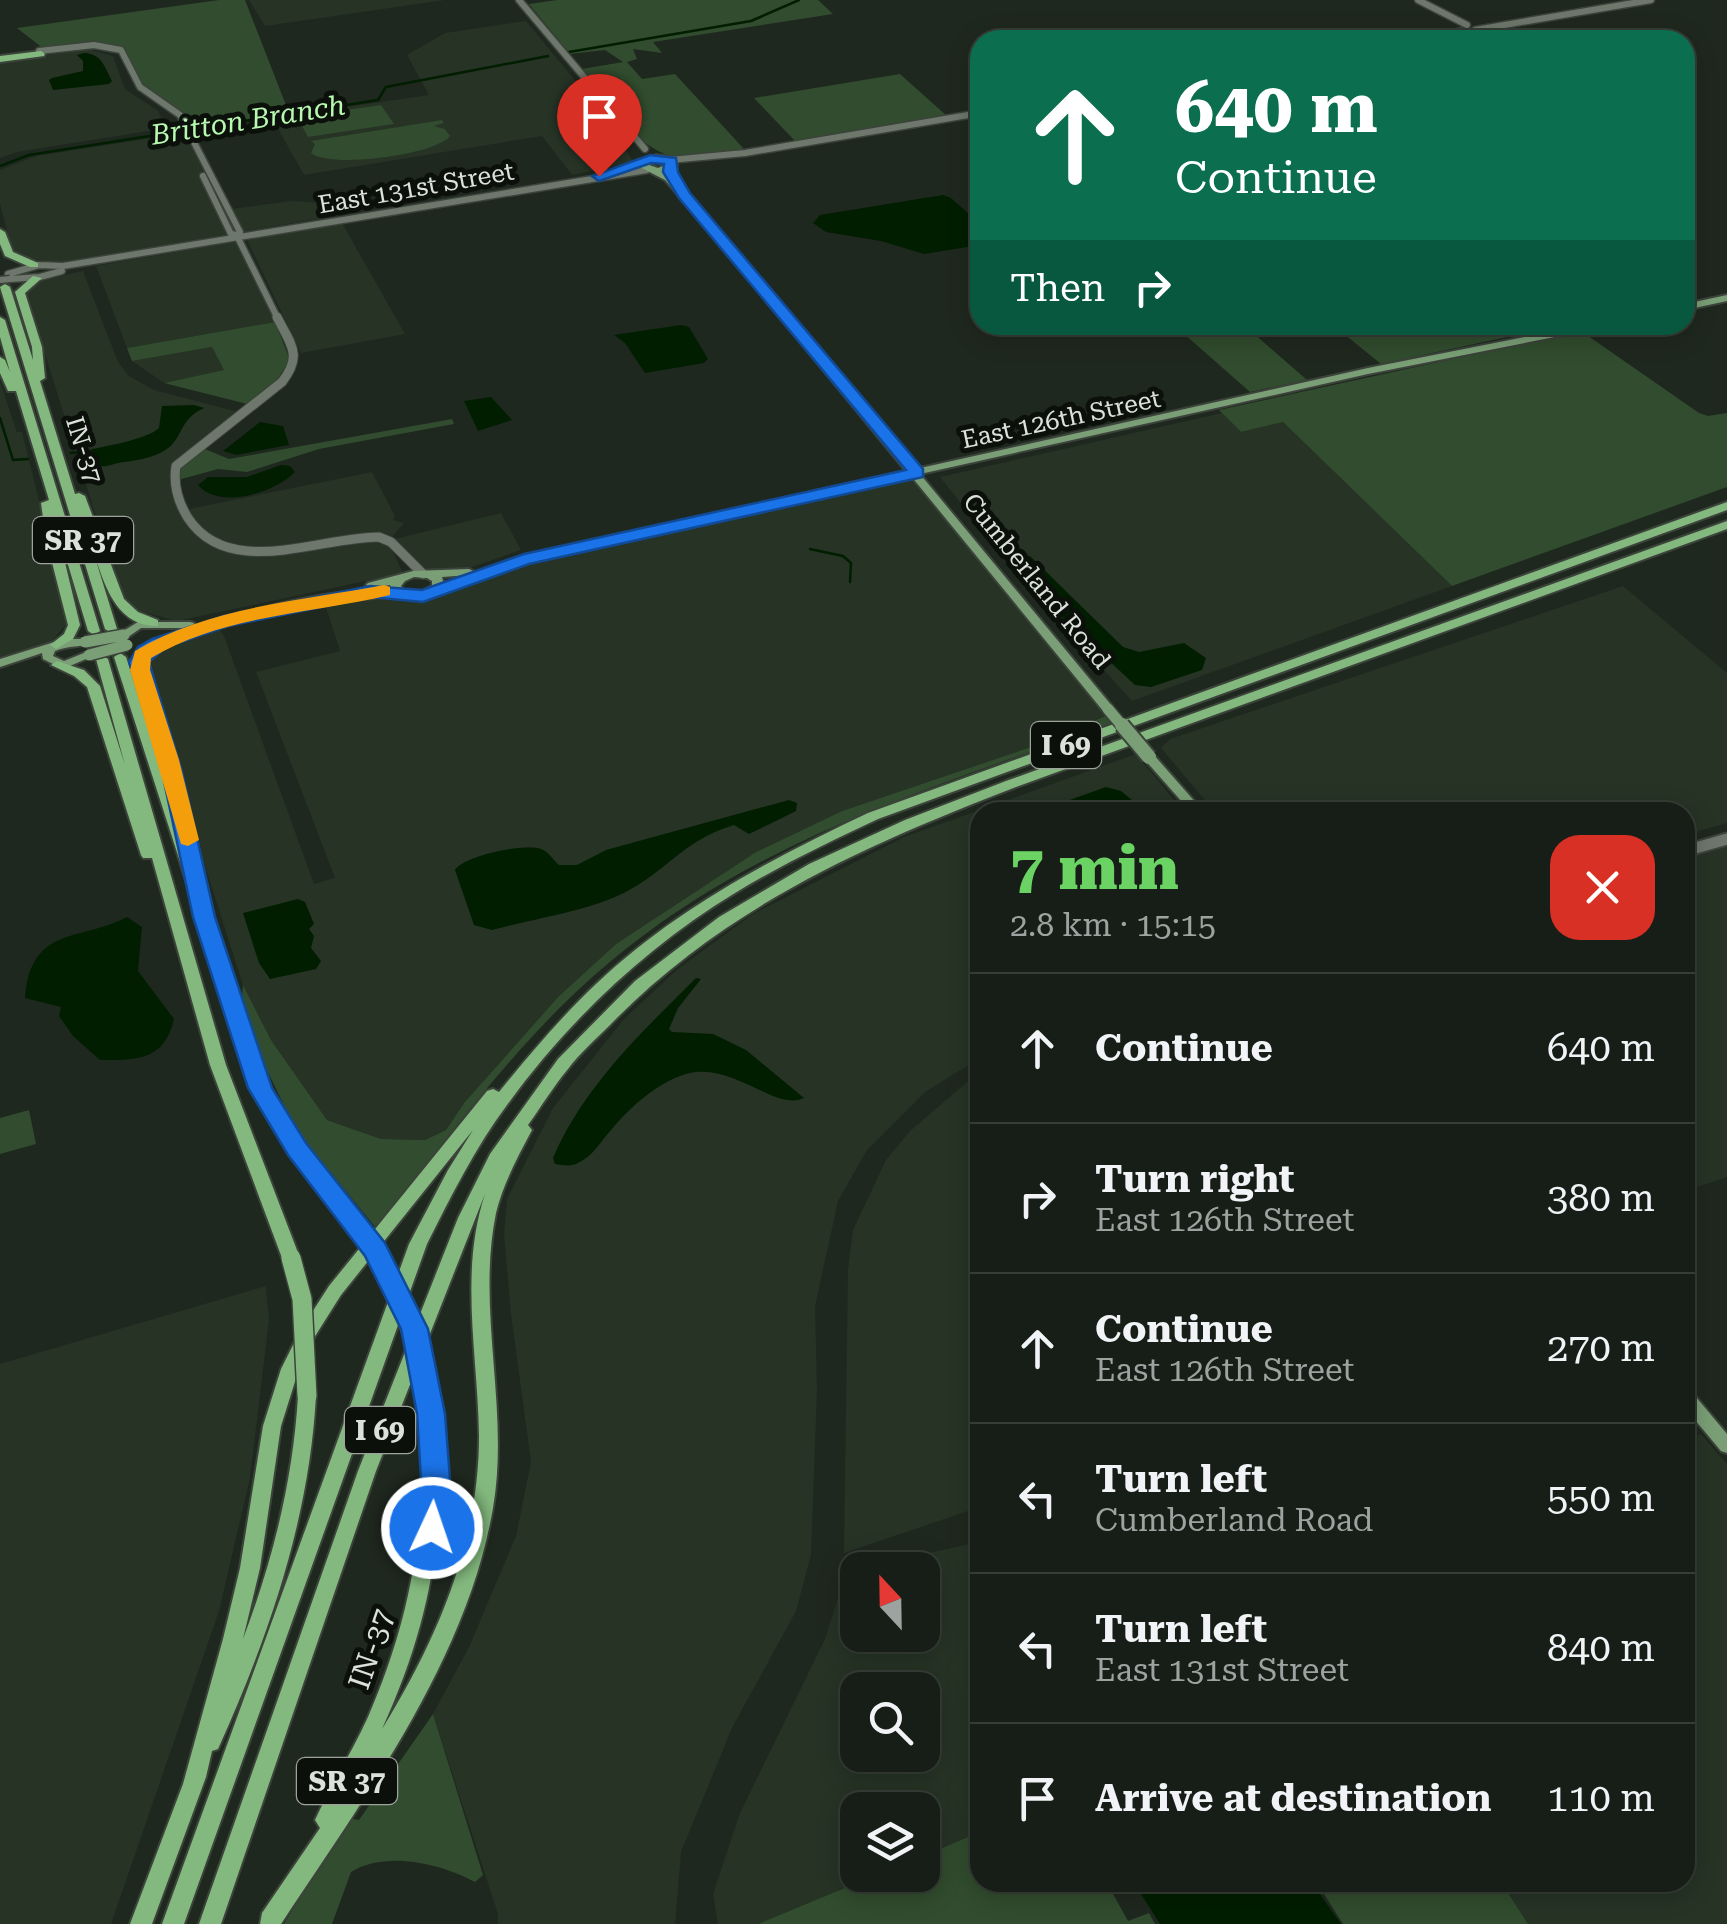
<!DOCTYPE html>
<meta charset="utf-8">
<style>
:root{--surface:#171e17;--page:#202720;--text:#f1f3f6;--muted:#9ea2a1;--line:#363c36;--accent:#6ad363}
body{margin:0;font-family:"Roboto Serif",serif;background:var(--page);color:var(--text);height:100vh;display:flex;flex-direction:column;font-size:38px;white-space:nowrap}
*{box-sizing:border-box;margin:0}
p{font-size:32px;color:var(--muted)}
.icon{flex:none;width:55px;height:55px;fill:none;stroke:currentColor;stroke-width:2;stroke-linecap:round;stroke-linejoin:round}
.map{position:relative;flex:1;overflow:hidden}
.details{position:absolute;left:970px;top:802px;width:725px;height:1090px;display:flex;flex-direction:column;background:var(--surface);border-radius:30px;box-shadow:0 5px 25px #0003,0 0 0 2px var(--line)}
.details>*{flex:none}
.top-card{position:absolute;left:970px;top:30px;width:725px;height:305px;border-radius:30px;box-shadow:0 5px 25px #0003,0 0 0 2px var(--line);background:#0b6e4f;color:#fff;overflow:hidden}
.needle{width:65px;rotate:338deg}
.tools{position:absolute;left:840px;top:1552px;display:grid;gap:20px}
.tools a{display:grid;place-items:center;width:100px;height:100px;border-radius:20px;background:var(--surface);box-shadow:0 5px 25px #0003,0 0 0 2px var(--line);font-size:50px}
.pin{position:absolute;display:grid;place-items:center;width:85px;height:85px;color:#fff;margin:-102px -42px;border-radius:50% 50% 50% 0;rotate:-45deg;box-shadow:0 0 10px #0007}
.pin .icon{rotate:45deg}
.me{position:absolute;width:110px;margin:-55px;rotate:3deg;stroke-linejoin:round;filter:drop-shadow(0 0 8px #0008)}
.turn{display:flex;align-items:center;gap:35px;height:210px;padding:0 40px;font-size:45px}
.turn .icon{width:130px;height:130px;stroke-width:2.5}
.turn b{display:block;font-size:70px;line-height:85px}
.then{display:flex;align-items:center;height:95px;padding:0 40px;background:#0003;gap:20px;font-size:38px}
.round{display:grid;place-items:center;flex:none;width:105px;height:105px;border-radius:30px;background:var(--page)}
.summary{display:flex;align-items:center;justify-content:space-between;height:170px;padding:0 40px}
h1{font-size:60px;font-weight:800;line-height:75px;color:var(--accent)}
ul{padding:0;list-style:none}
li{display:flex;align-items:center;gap:30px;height:150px;padding:0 40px;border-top:2px solid var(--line)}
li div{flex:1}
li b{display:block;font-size:38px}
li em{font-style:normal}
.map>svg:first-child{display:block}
</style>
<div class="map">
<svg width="1727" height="1924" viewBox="0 0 1727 1924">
<rect width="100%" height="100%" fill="#1f281f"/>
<path fill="#263325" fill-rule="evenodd" d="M249,0H445L265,26Z
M526,21L611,124L633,162L572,175L542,136L304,175L272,118L429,95L407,55L445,33Z
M88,49L113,56L125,89L158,111L167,128L17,152L0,158V62Z
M185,133L223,210L292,201L366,206L369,210L60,263L20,257L12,249L0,204V170L36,156Z
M342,223L405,334L301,353L247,240Z
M235,242L275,322L127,348L96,266Z
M83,271L118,362L129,376L154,390L242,413L182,459L174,475L184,510L372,472L395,516L393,520L404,523L388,542L403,573L177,621L129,608L120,592L26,294L28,288L42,280Z
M212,347L225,370L164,383L132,361Z
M0,382L17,432H22L69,621L39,656L0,664Z
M1222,413L1241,432L1283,422L1452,586L1132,701L1014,570L940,477Z
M903,478H913L918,484L1108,715L1034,746L842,811L756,852L616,944L558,997L464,1103L446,1130L425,1140L381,1139L327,1120L271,1040L243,985L143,672L144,658L152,645L219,629L224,636L314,884L335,878L256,672L340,651L325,604L387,594L422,599L533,559Z
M501,513L521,550L461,571L426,569L395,539Z
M1623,586L1727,673V823L1685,835V812H1215L1161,748L1170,739Z
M1136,754L1184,812H980V1058L925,1092L867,1150L838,1201L815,1306L817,1390L811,1555L796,1611L732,1728L681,1852L675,1924H498V1914L433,1714L469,1647L516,1536L531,1462L511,1314L504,1234L507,1199L553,1108L624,1019L679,968L753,914L904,837Z
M1727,845V1177L1685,1191V858Z
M980,1076V1507L844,1553L848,1269L853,1230L886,1160L910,1131L966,1083Z
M266,1286L269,1320L250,1478L219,1611L111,1924H0V1364Z
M1701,1434L1727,1464V1924H1528L1507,1890L1525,1882H1685V1440Z
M980,1542V1832L923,1856L922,1810H858V1875H876L758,1924H718L713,1894L740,1813L825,1639L847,1570ZM858,1570H922V1635H858ZM858,1690H922V1755H858Z"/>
<path fill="#314c2e" d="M219,0H245L289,113L193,127L179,110L141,83L125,49L107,44L44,49L17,28Z
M557,0H818L833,14L653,42L662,53L633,49L637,59L627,62L642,79L675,74L744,149C726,152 707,157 689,158C641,160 608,101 582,69L623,62L605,50L570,54L529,4Z
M900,74L947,116L796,142L754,98Z
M381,105L394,124L308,137L297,117Z
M442,120L444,123L434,126L445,129L450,136C436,155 329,169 311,153L315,144L311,141Z
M275,322L290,360L274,384L247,404L164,383L224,370L212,347L132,361L127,348Z
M1174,325H1244L1307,380L1250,392Z
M1333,325H1563L1381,364Z
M1581,331L1699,413L1708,416L1727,413V487L1452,586L1283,422L1241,432L1219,410Z
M452,419L454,424L319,449L247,472L218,469L178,480L183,463L200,447L229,459Z
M1108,715L1114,722C923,792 743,841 588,981C508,1053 444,1144 376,1228L297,1132L260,1056L242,996L243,985L271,1040L327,1120L381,1139L425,1140L446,1130L464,1103L558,997L616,944L756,852L842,811L1034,746Z
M29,1110L36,1144L0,1154V1118Z
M433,1714L483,1875L475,1882C441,1864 387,1850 351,1872L332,1924H284L348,1818L359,1820Z
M980,1832V1882L1107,1883L1128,1921L1149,1913L1155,1924H758L876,1875H922L923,1856Z
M1317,1883H1525L1507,1891L1528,1924H1343Z"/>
<path fill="#011e01" d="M84,53C102,54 104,66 112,81L109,84L53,90L49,80L52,78L83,71V61L77,55Z
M943,195L951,198L980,224V245L924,254L881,241L826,232L813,223L820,215Z
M681,325L689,327L708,359L704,363L645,373L625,343L614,335Z
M491,397L512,420L478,431L464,401Z
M194,405L204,408C167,425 195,454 124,462C113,463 105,469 95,465L92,449C109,446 149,438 159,428L162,406Z
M260,422L283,426L289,445L236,455L223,451Z
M281,465L290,466L295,472C275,493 219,510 198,485L208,477H247Z
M1030,556L1123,647L1139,652L1184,643L1206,658L1202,670L1151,687L1135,685L1006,565L1012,559Z
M1106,787L1121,791L1146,812H1036Z
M789,800L797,803L796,811L749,834L734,825C680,841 664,876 615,897C577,913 532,919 492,930L474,925L455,870C464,856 523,843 541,849C549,852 553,860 559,865H577L606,850Z
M298,899L305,902L314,924L309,929L314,936L311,948L321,961L316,969L270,979L259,963L243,913Z
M127,917L142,927L138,971L174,1019C164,1061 138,1060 100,1060L73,1036L59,1016L61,1007L25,998C31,925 79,942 127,917Z
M696,978L701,979L678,1008L669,1029L672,1032L713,1034L746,1050L804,1098C775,1112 733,1061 686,1074C658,1082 630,1107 611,1130C601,1141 593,1156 578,1163C571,1167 563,1165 555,1164L553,1158C584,1086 641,1033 696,978Z
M1134,1883H1312L1341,1924H1160Z"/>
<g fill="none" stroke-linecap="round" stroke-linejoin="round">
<path stroke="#011e01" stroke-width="2.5" d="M569,52L751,21L799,0
M0,166L29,155L378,100L386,87L548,56
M0,418L13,460L28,459
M71,453L91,451
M810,549L843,556L851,563L850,582"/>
<defs>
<path id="minor-far2" d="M519,0L645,149
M1418,0L1467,25
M1475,30L1651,0
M1417,40L1463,31
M39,51L94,45L121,50L140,87L180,115L240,232L238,238L278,319
M670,160L745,153L980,113
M203,176L231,234L238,235
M39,265L63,266L647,170
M8,274L39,265
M40,277L62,271
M10,279L40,277"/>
<path id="minor-far1" d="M277,317C291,345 303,355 282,382L176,466C173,485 178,502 188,518C229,580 319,537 379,537L391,542L423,574"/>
<path id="minor" d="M1685,851L1727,839"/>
<path id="major" d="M656,155L671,157L677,165L676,167L663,172L671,176L715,226L916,469L1368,368L1586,325H1605L1600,328L1368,374L920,474L1112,706L1114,709L1112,712H1104L911,476L538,560L420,600L382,597L319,604L246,620L159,646L153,643L155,641L190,628H141L128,637H120V633L138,622H190L194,623V627C247,611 338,586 391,591L390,585L372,588L366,585L368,583L413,571L469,569L475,572L469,575L442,577L444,585L535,554L906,471L709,230L665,180L638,166ZM657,161H665L668,164L658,168L649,165ZM414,577L427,578L432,581V586L419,593L403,590L401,586L405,581Z
M1727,295V301L1685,310V304Z
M64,639H85L91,642C83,648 68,645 55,651L53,656L64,661L89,651L95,655L63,669L43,659L42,653L0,667V659Z
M1149,753L1153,754L1204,812H1191L1145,760L1143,757L1145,754Z
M1685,1389L1691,1391L1727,1434V1453L1721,1451L1685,1408Z"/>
<path id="highway" d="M41,51L45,54L44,56L0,62V56Z
M0,229L5,232L13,252L38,263V267H30L5,256L0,244Z
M33,276L42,278L25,293L42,347L45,378L40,381L75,494L79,493L85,496L124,599L138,612L158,620V626C112,627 102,575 90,541L117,629L111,633L105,629L0,287L5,284L10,287L33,360L32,347L15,292Z
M0,317L5,320L100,631L94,635L88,631L56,525L80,625L73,639L56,649L50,645L64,634L68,625L46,539L41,503L49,500L16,391H8L0,373V357L5,360L10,372L0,337Z
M1727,502V510L878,819C829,842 781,865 735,893C646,947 568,1021 507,1105C475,1148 451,1196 427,1244L184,1924H162L409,1244L448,1170L473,1130L341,1295L312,1341L299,1369L281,1426L260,1568L243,1639C273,1560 293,1480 298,1396L301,1391L307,1389L313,1391L316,1396C309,1520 269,1636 218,1749L212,1751L206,1777L152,1924H130L183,1784L223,1639L240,1568L263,1426L281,1369L300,1331L329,1286L487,1091L493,1089L499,1092C530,1054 561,1017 596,984C675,909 771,859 868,813Z
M1727,521V529L1016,787C866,845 724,907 610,1025C596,1039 580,1053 568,1069C553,1087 541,1107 528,1125L532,1130C518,1156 503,1184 496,1213C476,1311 510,1410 493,1508C467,1660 364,1798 281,1924H260L262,1913L320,1828L315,1820C331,1785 352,1752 368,1717C413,1613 425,1528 422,1416L425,1411L431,1409L437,1411L440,1416C445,1533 431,1622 382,1729C437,1640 479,1543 479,1436C478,1356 459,1272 485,1194L376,1471L221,1924H199L358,1471L458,1218L490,1154L558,1059L635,981L719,917L809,864L905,820L1006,781Z
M155,641L161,645L149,656L145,666L176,759L197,850L192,854L269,1088L303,1145L365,1221L367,1226L365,1231H353L291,1153L253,1088L114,657L120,653L126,657L167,779L133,666L138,651Z
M102,655L108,659L226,1065L300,1258L297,1263L291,1265L285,1263L282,1258L210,1065L152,858H143L141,855L87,687L74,676L51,665L57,661L84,670L100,686L125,765L96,659Z"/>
</defs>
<use href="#minor-far2" stroke="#3c433b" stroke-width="9"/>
<use href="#minor-far1" stroke="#3c433b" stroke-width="11"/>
<use href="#minor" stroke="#3c433b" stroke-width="15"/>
<use href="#major" stroke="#3c433b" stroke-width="4"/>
<use href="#highway" stroke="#3c433b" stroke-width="4"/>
<use href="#minor-far2" stroke="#6d776b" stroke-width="6"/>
<use href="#minor-far1" stroke="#6d776b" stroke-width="9"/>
<use href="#minor" stroke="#6d776b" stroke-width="11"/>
<use href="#major" fill="#7a9f76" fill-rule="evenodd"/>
<use href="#highway" fill="#83b97e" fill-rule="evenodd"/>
<defs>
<path id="minor-bridge" d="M0,280L10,279"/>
<path id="major-bridge-far1" d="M85,642L124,635
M89,655L127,645
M1108,709L1124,728"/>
<path id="major-bridge" d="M1122,725L1149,757"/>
<path id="highway-bridge-far1" d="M359,1226L376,1252"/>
<path id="highway-bridge" d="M375,1250C405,1302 423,1356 431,1416
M291,1258L302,1299L307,1396"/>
</defs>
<use href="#minor-bridge" stroke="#3c433b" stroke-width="9" stroke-linecap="butt"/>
<use href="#major-bridge-far1" stroke="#3c433b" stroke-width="14" stroke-linecap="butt"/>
<use href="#major-bridge" stroke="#3c433b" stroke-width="18" stroke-linecap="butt"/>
<use href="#highway-bridge-far1" stroke="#3c433b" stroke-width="19" stroke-linecap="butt"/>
<use href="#highway-bridge" stroke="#3c433b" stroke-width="22" stroke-linecap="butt"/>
<use href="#minor-bridge" stroke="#6d776b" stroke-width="6"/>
<use href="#major-bridge-far1" stroke="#7a9f76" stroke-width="11"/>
<use href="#major-bridge" stroke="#7a9f76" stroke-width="14"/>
<use href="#highway-bridge-far1" stroke="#83b97e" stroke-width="15"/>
<use href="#highway-bridge" stroke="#83b97e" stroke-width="19"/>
</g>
<path fill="#1a73e8" stroke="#114b97" stroke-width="2.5" d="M650,155L676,158L678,172L690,193L923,469V477L529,564L423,602L370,597L228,626L166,647L149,662L182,772L215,917L272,1088L306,1143L385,1243L428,1329L445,1414L450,1479L447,1528L443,1537L432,1541L422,1537L418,1528L421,1479L417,1414L401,1329L365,1256L288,1155L248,1088L193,917L162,772L129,662L138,647L152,639L224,616L370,586L422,590L524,554L906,470L679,198L663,172L664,164L651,163L599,181L592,176Z"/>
<path fill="#f59e0b" d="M384,585L390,587V595C311,614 223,615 151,658L150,670L179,760L199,840L188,846L181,844L130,670L135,651C208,607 301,601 384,585Z"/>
<g text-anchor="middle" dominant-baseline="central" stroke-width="10" stroke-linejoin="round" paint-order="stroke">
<g font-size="25" fill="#dce2db" stroke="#0c100b">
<text transform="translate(416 188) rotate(-10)">East 131st Street</text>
<text transform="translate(1061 419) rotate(-12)">East 126th Street</text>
<text transform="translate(84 450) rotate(73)">IN-37</text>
<text transform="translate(1037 581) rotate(51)">Cumberland Road</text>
</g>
<g font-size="28" font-style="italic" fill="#b8f8b1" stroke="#0c100b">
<text transform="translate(248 120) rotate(-9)">Britton Branch</text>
</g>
<g fill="#0c100b" stroke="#9ea39d" stroke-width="2.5">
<rect x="33" y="517" width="100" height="46" rx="8"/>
<rect x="1031" y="722" width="70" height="46" rx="8"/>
<rect x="345" y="1407" width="70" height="46" rx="8"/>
<rect x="297" y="1758" width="100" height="46" rx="8"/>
</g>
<g font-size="28" font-weight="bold" fill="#dce2db">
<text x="83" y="540">SR 37</text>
<text x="1066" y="745">I 69</text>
<text x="380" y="1430">I 69</text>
<text x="347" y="1781">SR 37</text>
</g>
<g font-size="30" fill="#dce2db" stroke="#0c100b">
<text transform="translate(371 1649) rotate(-71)">IN-37</text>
</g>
</g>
</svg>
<div class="tools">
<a><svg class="needle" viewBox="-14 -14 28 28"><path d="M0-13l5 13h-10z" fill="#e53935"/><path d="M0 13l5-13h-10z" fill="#9ea2a1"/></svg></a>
<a><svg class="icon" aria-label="search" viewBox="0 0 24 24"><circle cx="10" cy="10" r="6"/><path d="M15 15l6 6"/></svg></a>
<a><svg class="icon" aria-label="layers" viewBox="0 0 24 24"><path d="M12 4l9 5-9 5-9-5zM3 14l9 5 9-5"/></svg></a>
</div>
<div class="pin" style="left:599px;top:176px;background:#d93025"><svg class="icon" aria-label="arrive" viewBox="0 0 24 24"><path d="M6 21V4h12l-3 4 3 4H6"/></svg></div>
<svg class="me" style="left:432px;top:1528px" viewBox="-20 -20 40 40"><circle r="17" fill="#1a73e8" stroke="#fff" stroke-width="3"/><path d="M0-11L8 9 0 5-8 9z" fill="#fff"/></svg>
<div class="top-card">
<div class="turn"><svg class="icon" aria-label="ahead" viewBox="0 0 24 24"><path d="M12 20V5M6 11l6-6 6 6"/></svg><div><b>640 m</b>Continue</div></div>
<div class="then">Then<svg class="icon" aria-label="right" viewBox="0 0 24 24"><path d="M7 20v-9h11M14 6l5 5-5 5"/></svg></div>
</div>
<section class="details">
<div class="summary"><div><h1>7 min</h1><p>2.8 km · 15:15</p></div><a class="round" style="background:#d93025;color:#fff"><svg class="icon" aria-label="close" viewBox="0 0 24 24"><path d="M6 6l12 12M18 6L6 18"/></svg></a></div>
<ul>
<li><svg class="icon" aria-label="ahead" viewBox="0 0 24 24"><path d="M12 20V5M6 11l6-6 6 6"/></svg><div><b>Continue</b></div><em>640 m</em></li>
<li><svg class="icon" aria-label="right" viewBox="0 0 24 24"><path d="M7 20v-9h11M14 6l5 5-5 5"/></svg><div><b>Turn right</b><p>East 126th Street</p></div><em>380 m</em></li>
<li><svg class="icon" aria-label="ahead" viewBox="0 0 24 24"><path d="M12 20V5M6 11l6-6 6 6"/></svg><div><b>Continue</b><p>East 126th Street</p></div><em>270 m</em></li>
<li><svg class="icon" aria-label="left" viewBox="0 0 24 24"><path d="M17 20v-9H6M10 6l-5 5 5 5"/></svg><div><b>Turn left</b><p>Cumberland Road</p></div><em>550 m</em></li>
<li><svg class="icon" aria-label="left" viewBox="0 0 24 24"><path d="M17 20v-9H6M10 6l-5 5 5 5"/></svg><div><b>Turn left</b><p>East 131st Street</p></div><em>840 m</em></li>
<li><svg class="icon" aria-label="arrive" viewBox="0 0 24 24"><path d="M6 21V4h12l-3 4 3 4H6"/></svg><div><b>Arrive at destination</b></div><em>110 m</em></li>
</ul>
</section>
</div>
